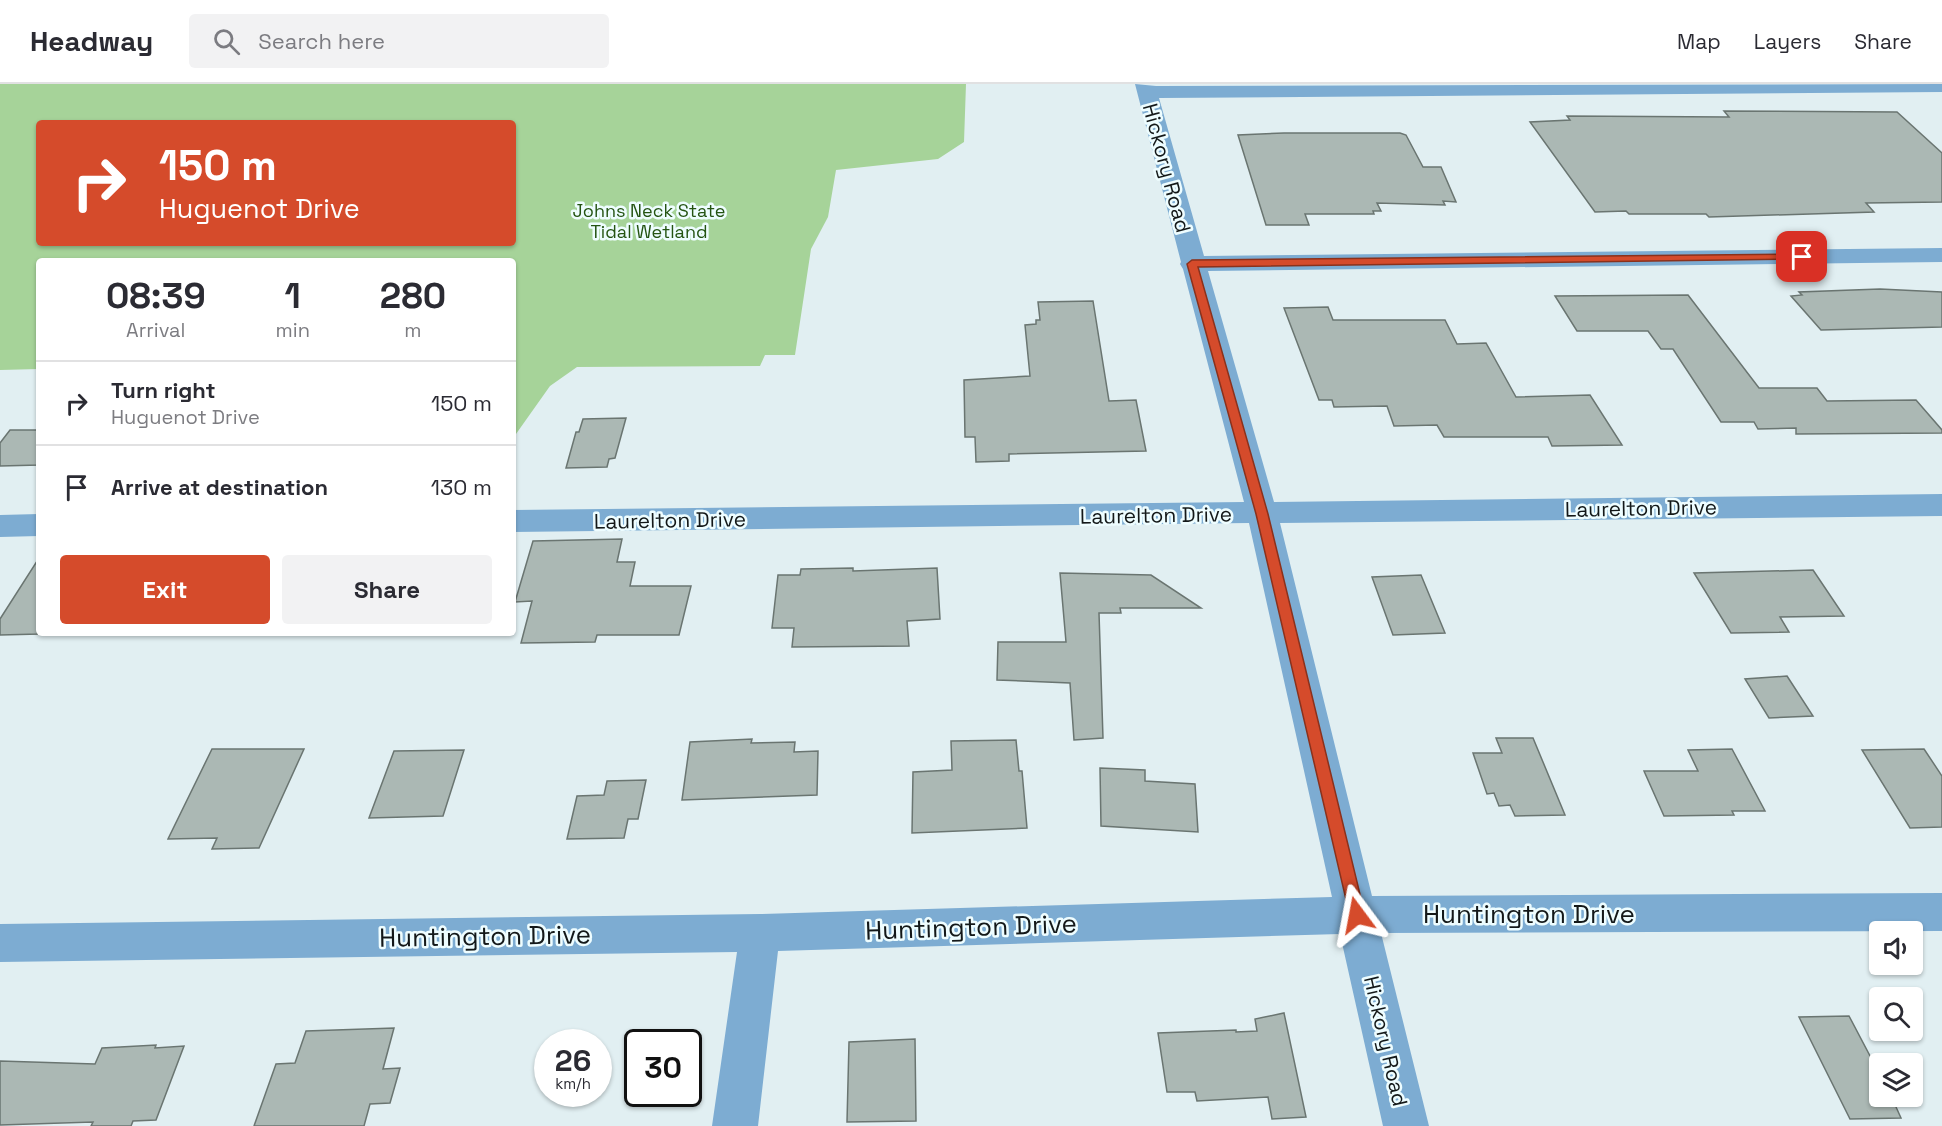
<!DOCTYPE html>
<style>
:root{--surface:#fff;--page:#f2f2f3;--text:#2b2b33;--muted:#7c7c81;--line:#e1e1e2;--accent:#d54b2b}
body{margin:0;font-family:"Space Grotesk",sans-serif;background:var(--page);color:var(--text);height:100vh;display:flex;flex-direction:column;font-size:22px;white-space:nowrap}
*{box-sizing:border-box;margin:0}
p{font-size:20px;color:var(--muted)}
.icon{flex:none;width:33px;height:33px;fill:none;stroke:currentColor;stroke-width:2;stroke-linecap:round;stroke-linejoin:round}
.map{position:relative;flex:1;overflow:hidden}
.details{position:absolute;left:36px;top:174px;width:480px;height:378px;display:flex;flex-direction:column;background:var(--surface);border-radius:6px;box-shadow:0 2px 4px #0004}
.details>*{flex:none}
.top-card{position:absolute;left:36px;top:36px;width:480px;height:126px;border-radius:6px;box-shadow:0 2px 4px #0004;background:#d54b2b;color:#fff;overflow:hidden}
.buttons{position:absolute;left:1869px;top:837px;display:grid;gap:12px}
.buttons a{display:grid;place-items:center;width:54px;height:54px;border-radius:6px;background:var(--surface);box-shadow:0 2px 4px #0004;font-size:30px}
.speed{position:absolute;left:534px;top:945px;display:flex;gap:12px;font-size:30px;font-weight:700;text-align:center}
.speed>*{display:grid;place-content:center;width:78px;height:78px;border-radius:50%;background:var(--surface);box-shadow:0 2px 4px #0004;line-height:1}
.speed small{font-size:15px;font-weight:400}
.speed .limit{border:3px solid #111;border-radius:9px;background:#fff;color:#111}
.pin{position:absolute;display:grid;place-items:center;width:51px;height:51px;color:#fff;margin:-26px;border-radius:12px;box-shadow:0 3px 9px #0006}
.me{position:absolute;width:66px;margin:-33px;rotate:347deg;stroke-linejoin:round;filter:drop-shadow(0 0 4px #0008)}
.turn{display:flex;align-items:center;gap:21px;height:126px;padding:0 24px;font-size:27px}
.turn .icon{width:78px;height:78px;stroke-width:2.5}
.turn b{display:block;font-size:42px;line-height:51px}
.eta{display:flex;justify-content:space-evenly;align-items:center;height:102px;text-align:center}
.eta b{font-size:36px;font-weight:800;line-height:42px}
.cta{display:flex;gap:12px;margin-top:auto;padding:12px 24px}
.cta a{flex:1;height:69px;border-radius:6px;background:var(--accent);color:#fff;font-size:24px;font-weight:800;line-height:69px;text-align:center}
.cta a+a{background:var(--page);color:var(--text)}
ul{padding:0;list-style:none}
li{display:flex;align-items:center;gap:18px;height:84px;padding:0 24px;border-top:2px solid var(--line)}
li div{flex:1}
li b{display:block;font-size:22px}
li em{font-style:normal}
header{display:flex;align-items:center;gap:36px;box-sizing:border-box;height:84px;padding:0 30px;background:var(--surface);border-bottom:2px solid var(--line)}
header strong{font-size:28px}
nav{display:flex;gap:33px;margin-inline-start:auto;font-size:21px}
.search{width:420px;height:54px;background:var(--page);display:flex;align-items:center;gap:15px;box-sizing:border-box;padding:0 21px;border-radius:6px;color:var(--muted);font-size:22px}
.map>svg:first-child{display:block}
</style>
<header>
<strong>Headway</strong>
<div class="search"><svg class="icon" aria-label="search" viewBox="0 0 24 24"><circle cx="10" cy="10" r="6"/><path d="M15 15l6 6"/></svg>Search here</div>
<nav><a>Map</a><a>Layers</a><a>Share</a></nav>
</header>
<div class="map">
<svg width="1942" height="1042" viewBox="0 0 1942 1042">
<rect width="100%" height="100%" fill="#e1eff2"/>
<path fill="#a6d399" fill-rule="evenodd" d="M0,0H966L964,58L938,75L836,86L828,133L811,165L795,271H765L760,282L577,283L550,302L516,350L513,414V177H39V285L0,286ZM39,39H513V159H39Z"/>
<path fill="#abb8b4" stroke="#6a7571" stroke-width="1.5" d="M1724,27L1897,28L1942,69V118L1866,119L1874,128L1709,133L1706,130H1629L1626,127L1595,128L1530,38L1570,36L1567,32L1729,33Z
M1284,49H1400L1406,51L1423,83H1441L1456,118L1443,117L1445,121L1377,119L1381,127H1373L1374,130H1305L1309,141H1266L1238,51Z
M1880,205L1942,208V243L1821,246L1791,212L1802,211L1799,208Z
M1688,211L1759,304H1817L1827,317L1916,316L1942,346V349L1796,350V344L1758,345L1754,338H1721L1673,265H1661L1648,247H1577L1555,212Z
M1093,217L1109,317L1136,316L1146,367L1009,370V377L976,378L975,353H965L964,296L1030,292L1025,241L1036,240V236H1040L1038,218Z
M1328,223L1333,236H1445L1457,260L1486,259L1516,313L1590,311L1622,361L1552,362L1548,353H1444L1437,341L1394,342L1387,322L1334,323L1332,316H1319L1284,224Z
M626,334L615,374L609,375L607,383L566,384L576,348H579L583,335Z
M10,346H39V381L0,382V359Z
M622,455L617,478H635L630,502H691L679,551H597L595,558L521,559L532,517L515,518L533,457Z
M39,474V550L0,551V535Z
M853,484V487L937,484L940,535L907,537L909,562L792,563L794,544H772L778,491H800L801,485Z
M1813,486L1844,532L1780,533L1789,548L1731,549L1694,489Z
M1060,489L1151,491L1201,524H1120L1121,529H1099L1103,654L1074,656L1070,599L997,596L998,558H1066Z
M1421,491L1445,549L1393,551L1372,493Z
M1787,592L1813,632L1769,634L1745,595Z
M1496,654H1533L1565,731L1515,732L1510,721L1499,722L1494,709L1487,710L1473,669H1502Z
M752,655L751,659L795,658L794,668L818,667L817,711L682,716L690,658Z
M1016,656L1019,687H1022L1027,744L912,749L913,688L952,686L951,657Z
M212,665H304L259,764L212,765L217,754L168,755Z
M1732,665L1765,727H1732L1734,731L1664,732L1644,687H1698L1688,666Z
M1924,665L1942,692V743L1910,744L1862,666Z
M464,666L443,732L369,734L394,667Z
M1100,684L1145,686V697L1195,700L1198,748L1101,742Z
M646,696L638,735H628L624,754L567,755L577,712L604,711L607,697Z
M1284,929L1306,1033L1272,1035L1268,1013L1197,1017L1195,1008H1167L1158,949L1236,946V948L1257,947L1255,935Z
M1849,932L1880,991V1012H1891L1901,1034L1850,1035L1799,933Z
M394,944L383,985L400,984L390,1019L370,1020L364,1042H254L276,980L295,979L306,947Z
M915,955L916,1037L847,1038L849,958Z
M156,961L155,964L184,962L156,1036L133,1037L131,1042H91L93,1038L0,1041V977L95,980L102,964Z"/>
<g fill="none" stroke-linecap="round" stroke-linejoin="round">
<path fill="#7dacd2" fill-rule="evenodd" d="M1135,0L1156,2L1942,0V8L1159,14L1204,172L1942,164V178L1208,187L1274,418L1942,410V432L1280,439L1372,812L1942,809V847L1381,849L1429,1042H1383L1340,850L778,867L758,1042H712L737,868L0,878V840L760,830L1332,813L1249,439L513,448V426L1244,418L1183,185L1180,180L1181,178Z
M39,430V452L0,453V431Z"/>
</g>
<path fill="#d54b2b" stroke="#8a311c" stroke-width="1.5" d="M1802,170L1805,171V175L1198,183L1268,430L1365,831L1363,837L1357,839L1351,837L1256,430L1187,180L1192,176Z"/>
<g text-anchor="middle" dominant-baseline="central" stroke-width="5" stroke-linejoin="round" paint-order="stroke">
<g font-size="18" fill="#245412" stroke="#eefdff">
<text x="649" y="126">Johns Neck State<tspan x="649" dy="21">Tidal Wetland</tspan></text>
</g>
<g font-size="21" fill="#131819" stroke="#eefdff">
<text transform="translate(1167 84) rotate(75)">Hickory Road</text>
<text transform="translate(1641 424) rotate(-1)">Laurelton Drive</text>
<text transform="translate(1156 431) rotate(-1)">Laurelton Drive</text>
<text transform="translate(670 436) rotate(-1)">Laurelton Drive</text>
<text transform="translate(1386 957) rotate(77)">Hickory Road</text>
</g>
<g font-size="26" fill="#131819" stroke="#eefdff">
<text x="1529" y="830">Huntington Drive</text>
<text transform="translate(971 843) rotate(-2)">Huntington Drive</text>
<text transform="translate(485 852) rotate(-1)">Huntington Drive</text>
</g>
</g>
</svg>
<div class="buttons">
<a><svg class="icon" aria-label="sound" viewBox="0 0 24 24"><path d="M4 9h4l5-4v14l-5-4H4zM17 9q2 3 0 6"/></svg></a>
<a><svg class="icon" aria-label="search" viewBox="0 0 24 24"><circle cx="10" cy="10" r="6"/><path d="M15 15l6 6"/></svg></a>
<a><svg class="icon" aria-label="layers" viewBox="0 0 24 24"><path d="M12 4l9 5-9 5-9-5zM3 14l9 5 9-5"/></svg></a>
</div>
<div class="speed"><div>26<small>km/h</small></div><div class="limit">30</div></div>
<div class="pin" style="left:1802px;top:173px;background:#d93025"><svg class="icon" aria-label="arrive" viewBox="0 0 24 24"><path d="M6 21V4h12l-3 4 3 4H6"/></svg></div>
<svg class="me" style="left:1357px;top:831px" viewBox="-20 -20 40 40"><path d="M0-17L14 15 0 8-14 15z" fill="#d54b2b" stroke="#fff" stroke-width="4"/></svg>
<div class="top-card">
<div class="turn"><svg class="icon" aria-label="right" viewBox="0 0 24 24"><path d="M7 20v-9h11M14 6l5 5-5 5"/></svg><div><b>150 m</b>Huguenot Drive</div></div>
</div>
<section class="details">
<div class="eta">
<div><b>08:39</b><p>Arrival</p></div>
<div><b>1</b><p>min</p></div>
<div><b>280</b><p>m</p></div>
</div>
<ul>
<li><svg class="icon" aria-label="right" viewBox="0 0 24 24"><path d="M7 20v-9h11M14 6l5 5-5 5"/></svg><div><b>Turn right</b><p>Huguenot Drive</p></div><em>150 m</em></li>
<li><svg class="icon" aria-label="arrive" viewBox="0 0 24 24"><path d="M6 21V4h12l-3 4 3 4H6"/></svg><div><b>Arrive at destination</b></div><em>130 m</em></li>
</ul>
<div class="cta"><a>Exit</a><a>Share</a></div>
</section>
</div>
